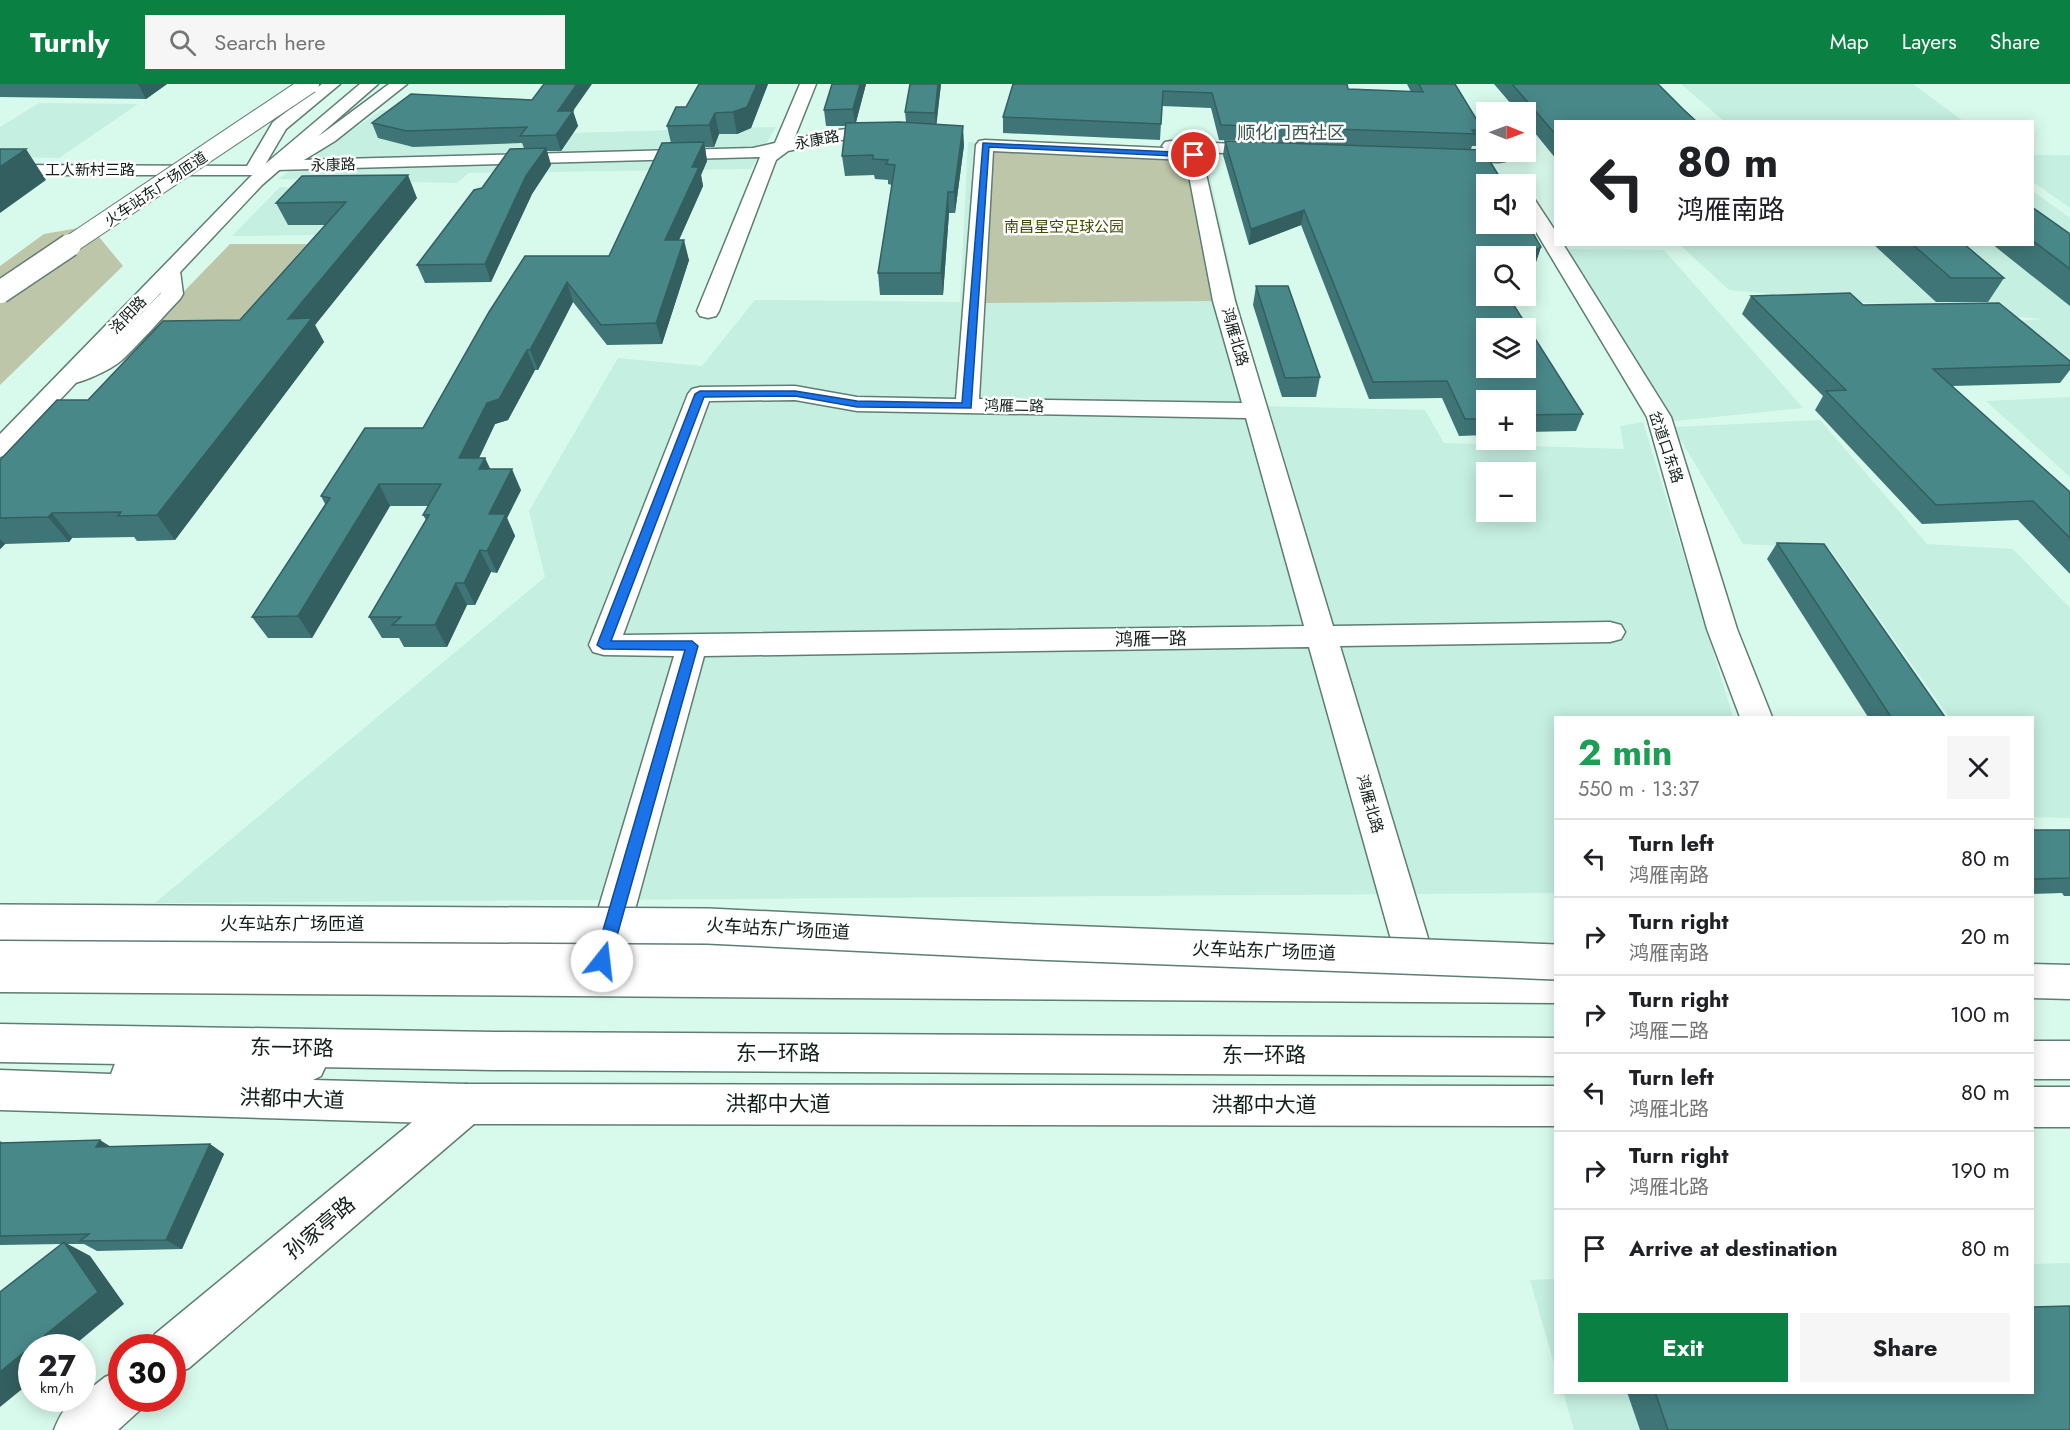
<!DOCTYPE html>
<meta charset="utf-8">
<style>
:root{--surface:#fff;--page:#f6f6f6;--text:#202124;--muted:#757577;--line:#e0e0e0;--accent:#0b8043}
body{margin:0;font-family:Jost,"Noto Sans SC",sans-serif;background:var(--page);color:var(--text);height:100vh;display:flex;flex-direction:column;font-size:22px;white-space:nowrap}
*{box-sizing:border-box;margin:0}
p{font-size:20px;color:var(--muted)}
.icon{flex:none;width:33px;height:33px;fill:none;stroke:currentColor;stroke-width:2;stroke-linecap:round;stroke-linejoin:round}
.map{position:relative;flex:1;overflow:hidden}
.sheet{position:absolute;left:1554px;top:632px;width:480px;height:678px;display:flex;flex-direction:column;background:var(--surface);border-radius:0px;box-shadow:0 3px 15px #0003}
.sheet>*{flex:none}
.hud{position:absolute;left:1554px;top:36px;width:480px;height:126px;border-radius:0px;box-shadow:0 3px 15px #0003;background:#fff;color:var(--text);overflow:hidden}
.needle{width:39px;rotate:91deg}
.buttons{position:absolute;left:1476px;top:18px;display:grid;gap:12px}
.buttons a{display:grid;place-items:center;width:60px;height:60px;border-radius:0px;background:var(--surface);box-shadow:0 3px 15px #0003;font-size:30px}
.speed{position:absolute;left:18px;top:1250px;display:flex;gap:12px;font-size:30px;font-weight:700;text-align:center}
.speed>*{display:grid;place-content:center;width:78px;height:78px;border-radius:50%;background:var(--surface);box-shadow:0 3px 15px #0003;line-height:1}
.speed small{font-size:15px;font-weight:400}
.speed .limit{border:9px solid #d22;background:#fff;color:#111}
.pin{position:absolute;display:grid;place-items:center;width:51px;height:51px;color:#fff;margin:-26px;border:3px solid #fff;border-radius:50%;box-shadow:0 2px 6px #0007}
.me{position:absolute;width:66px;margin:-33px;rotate:16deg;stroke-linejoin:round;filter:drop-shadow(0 0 4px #0008)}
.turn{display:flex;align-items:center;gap:21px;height:126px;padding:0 24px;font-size:27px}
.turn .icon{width:78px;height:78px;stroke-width:2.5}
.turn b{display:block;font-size:42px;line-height:51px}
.round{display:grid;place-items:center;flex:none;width:63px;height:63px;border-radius:0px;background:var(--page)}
.headline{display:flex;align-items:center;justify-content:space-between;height:102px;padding:0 24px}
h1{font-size:36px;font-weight:700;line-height:45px;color:#1e9e55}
.primary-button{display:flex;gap:12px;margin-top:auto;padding:12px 24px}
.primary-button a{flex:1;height:69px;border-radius:0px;background:var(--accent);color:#fff;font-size:24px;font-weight:700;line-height:69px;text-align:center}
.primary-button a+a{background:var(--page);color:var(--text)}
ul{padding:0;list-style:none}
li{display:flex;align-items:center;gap:18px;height:78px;padding:0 24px;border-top:2px solid var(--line)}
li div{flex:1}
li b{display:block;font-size:22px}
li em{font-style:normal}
header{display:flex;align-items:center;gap:36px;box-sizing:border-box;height:84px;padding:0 30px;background:var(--accent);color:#fff}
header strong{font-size:28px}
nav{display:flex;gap:33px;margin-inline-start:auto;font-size:21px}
.search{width:420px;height:54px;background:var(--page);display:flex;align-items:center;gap:15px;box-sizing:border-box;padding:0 21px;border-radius:0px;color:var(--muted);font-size:22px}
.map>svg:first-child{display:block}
</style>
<header>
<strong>Turnly</strong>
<div class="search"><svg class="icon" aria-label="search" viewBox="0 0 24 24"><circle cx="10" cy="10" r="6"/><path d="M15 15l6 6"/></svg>Search here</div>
<nav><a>Map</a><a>Layers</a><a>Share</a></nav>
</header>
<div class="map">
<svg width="2070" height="1346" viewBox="0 0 2070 1346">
<rect width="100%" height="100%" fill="#d8faed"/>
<path fill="#c5efe0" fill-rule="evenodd" d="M1681,0H1913L1963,37H1724Z
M39,19L138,20L59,74L0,73V43Z
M382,26L434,30L406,54L776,43L751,85L469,89L457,99L278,95Z
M968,58L1205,68L1260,322L1425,326L1444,359L1624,365L1620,342L1643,338L1733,633H1556L1555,809L155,819L545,493L529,427L618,274L702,282L755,216L960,218ZM1486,388H1526V428H1486Z
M2033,71H2070V124L2033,98Z
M280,103L352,109L315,151L232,152Z
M2033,107L2070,134V274L2019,237L2042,235L1729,206L1680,161L2032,160Z
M1561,165L1664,166L1803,324L1666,338Z
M2070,313V393L1986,317Z
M1820,336L1927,460L2013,465L2070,524V734L2033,733L2032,633H1949L1829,464L1743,460L1673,343Z
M2070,1179V1346H1574L1563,1308H2032L2033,1180Z
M1555,1195H1556L1555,1283L1530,1196Z"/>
<path fill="#bec6a9" d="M991,64L1188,73L1212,217L984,219Z
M90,142L123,182L0,301V182L44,150Z
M230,160H307L220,258L134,259Z"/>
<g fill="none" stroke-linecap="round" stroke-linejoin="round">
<defs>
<path id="minor" d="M322,0H340L286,45L259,91H0V81L247,82L273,38Z
M389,0H407L335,57L304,76L753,64L775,59L800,0H816L794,55C827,48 861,39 894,47L897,51L894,55L839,56L788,67L776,76L719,227L716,232L708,234L700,232L697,227L760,73L275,86L272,82L275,78L323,49Z
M985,56L1164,64L1162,62L1165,58L1171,57L1275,62L1278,66L1275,70L1269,71L1201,68L1235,217L1333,542L1610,538L1621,541L1625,548L1621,555L1610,558L1340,562L1437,884L1432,896L1418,901L1404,896L1399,884L1309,563L704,572L624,866L618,878L605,882L592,878L586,866L674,572L604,571L593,568L589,561L688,310L692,305L700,303L795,302L857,313L956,315L976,61L979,57ZM993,67L1186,76L1213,217L1242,319L979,315ZM795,316L857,327L1246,334L1304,542L623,551L709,317Z
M1444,68H1499L1505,69L1508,73L1505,77L1499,78L1438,77L1435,73L1438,69Z
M1526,110L1533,112L1535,116L1556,148V160H1563L1671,333L1737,545L1772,633H1740L1707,545L1647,333L1526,131Z
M170,181L177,183L180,187L183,210L180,215C161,235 142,257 122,276C111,286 73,304 59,300L55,295L59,290L104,268L161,209L160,187L163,183Z
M466,1000L481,1006L487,1020L481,1034L189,1284L172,1291V1263H150L155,1250L451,1006Z
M122,1286V1314H145L139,1327L118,1346H54C59,1333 67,1316 82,1314V1311L105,1293Z"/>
<path id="major" d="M360,0H378L262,101L9,370L0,373V350L250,93Z
M0,854L1245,865L1259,870L1264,882L1259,894L1245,899L0,888Z
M307,960L321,966L327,979L321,992L313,996L466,1000L1556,1002V1042L466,1040L0,1026V986L111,990L116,977L131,972Z
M2032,1003H2070V1043H2032Z"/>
<path id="highway" d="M0,874L1556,885V919L0,908Z
M2032,880L2070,881V915L2032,914Z
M0,940L494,948L1556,954V992L494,986L0,978Z
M2032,957H2070V995H2032Z"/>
</defs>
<use href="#minor" stroke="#5f7d72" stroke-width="3"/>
<use href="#major" stroke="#5f7d72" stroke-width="3"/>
<use href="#highway" stroke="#5f7d72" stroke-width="3"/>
<use href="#minor" fill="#fff" fill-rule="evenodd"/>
<use href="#major" fill="#fff" fill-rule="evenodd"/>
<use href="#highway" fill="#fff" fill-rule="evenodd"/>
<defs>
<path id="highway-bridge-far2" d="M68,162L310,0"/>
<path id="highway-bridge-far1" d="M0,208L70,161"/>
<path id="highway-bridge" d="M0,838L708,842L1035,858L1556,878"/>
</defs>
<use href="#highway-bridge-far2" stroke="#5f7d72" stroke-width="20" stroke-linecap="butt"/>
<use href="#highway-bridge-far1" stroke="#5f7d72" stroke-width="25" stroke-linecap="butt"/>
<use href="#highway-bridge" stroke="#5f7d72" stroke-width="38" stroke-linecap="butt"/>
<use href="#highway-bridge-far2" stroke="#fff" stroke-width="18"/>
<use href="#highway-bridge-far1" stroke="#fff" stroke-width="22"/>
<use href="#highway-bridge" stroke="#fff" stroke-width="35"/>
</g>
<path fill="#3f7576" d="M0,0H167L146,15L0,13Z
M768,0L751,44L737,50H719L714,63H705L707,77L701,91L703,102L679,156L689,176L662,260L607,261L573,218L538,286H535L508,336L495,340L479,374H485L490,385L521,406L507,434L515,452L497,489L491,488L475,521H467L447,563H404L399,554H382L369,533L426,436L423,431L428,422H390L312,554H268L252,533L325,420L321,412L423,344L489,228L609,172L671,59L667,42L686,23Z
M832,0H866L856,38H906L905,28L910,0H941L936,40L964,61L955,129H949L943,211H880L878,189L892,101L888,100V96L875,95L874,91L845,92L842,72L845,42H826L824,26Z
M1013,0L1348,5L1411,8L1407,0H1455L1483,46L1479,62H1472L1471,65L1541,163L1536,178L1526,172L1486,212L1583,330L1576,347L1526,348V316H1486V351L1459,352L1442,314L1369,315L1301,141L1249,161L1223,71L1225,57L1339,61L1219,56L1211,24L1162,22L1160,56L1003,49V33Z
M1494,0H1658L1556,38V75L1526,38V28H1518Z
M573,27L578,42L561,67H547L551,81L532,110L491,198L425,199L417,181L482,104L524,64L522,59L413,63L378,54L372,39Z
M417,114L315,241L324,258L175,456L137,457L134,453L72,454L69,458L5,460L0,465V376L88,316L240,236L326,141H288L276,119Z
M2032,123L2070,150V222L1992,160H2032Z
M1873,160H1964L2004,194L1988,218H1936Z
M1256,202L1320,293L1316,313H1282L1253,221Z
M1751,212L1863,221L2070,277V286L2060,299L1952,302L2070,408V490L2018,436L1922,440L1815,326L1823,312L1742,230Z
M1777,459L1945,633H1868L1767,475Z
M2032,746H2070V812H2064L2062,809L2032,810Z
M0,1057L3,1059L112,1063L210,1060L224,1070L182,1165L97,1167L84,1160H67L90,1172L124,1220L62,1160L0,1161Z
M1627,1308H2032L2070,1346H1640Z"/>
<path fill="#335f60" d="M138,0H167L146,15Z
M577,0H592L573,27L578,42L561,67L556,51L558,27Z
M757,0H768L751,44L737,50L733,28Z
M860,0H866L855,42L853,25Z
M938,0H941L936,45L935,29Z
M715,29L719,50L714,63L709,41Z
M963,42L964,61L955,129L954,108Z
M704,58L707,77L701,91L703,102L670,176L665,156L692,83Z
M546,64L551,81L532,110L491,198L485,180L526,92Z
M26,65L46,96L0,129V83Z
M408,91L417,114L315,241L324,258L175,456L157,431L288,235Z
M948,108L949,129L943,211L941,189Z
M1304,126L1301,141L1249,161L1251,145Z
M684,156L689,176L662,260L656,239Z
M1541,163L1536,178L1526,184V172Z
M567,198L573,218L538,286L530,266Z
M527,266L535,286L508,336L495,340L469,395L459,374L487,319Z
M485,374L495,395L479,385Z
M512,385L521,406L507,434L515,452L497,489L487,467L489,430Z
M379,400L390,422L312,554L298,532Z
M52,429L72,454L69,458L48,433Z
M0,455L5,460L0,465Z
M480,466L491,488L475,521L464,499Z
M456,499L467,521L447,563L435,541Z
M100,1056L116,1066L96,1063Z
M210,1060L224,1070L182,1165L166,1156Z
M64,1158L90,1172L124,1220L72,1263H32V1297L0,1323V1288Z"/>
<path fill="#498889" stroke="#335f60" stroke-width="1.5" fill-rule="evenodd" d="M544,0H577L558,27H573L556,51L520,52L527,43L407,47L372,39L411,10L532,16Z
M699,0H757L747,23L733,28L715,29L709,41L667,42L676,23H686Z
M832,0H860L853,25L824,26Z
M910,0H938L935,29L905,28Z
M1013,0H1347L1348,5L1423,8L1419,0H1455L1483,46H1472L1475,50L1221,41L1212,9L1163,7L1161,40L1003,33Z
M1512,0H1658L1683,25L1697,38H1556V51Z
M900,38L963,42L954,108H948L941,189H878L895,81L886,80L888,76L873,75V71L842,72L846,39Z
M1225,57L1483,66L1504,100H1486V140H1526V137L1541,163L1525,172H1486V212H1508L1583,330L1526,331V316H1486V335H1465L1447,297L1373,298L1304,126L1251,145ZM1486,244H1526V284H1486Z
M704,58L692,83H699L665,156H684L656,239L601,241L567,198L530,266H527L499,315L487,319L459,374H485L479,385H512L489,430H506L487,467L480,466L464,499H456L435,541H392L401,533H369L429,431H423L441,400H379L298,532L252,533L330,414L321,412L365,344H423L489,228L525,172H609L662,59Z
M546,64L526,92L485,180L417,181L474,106L482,104L510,65Z
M0,65H26L0,83Z
M408,91L288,235L312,234L157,431L118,432L121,428L52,429L48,433L0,434V376L57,316H88L163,237L240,236L346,118L276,119L302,92Z
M2032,123L2070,150V185L2032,156Z
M1912,160H1964L2004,194H1951Z
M1256,202H1288L1320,293L1285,294Z
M1850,209L1863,221L1999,219L2070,277V281L1933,285L2070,408V454L2033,417L1936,421L1826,307L1846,306L1751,212Z
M1777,459L1824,460L1945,633H1891Z
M2032,746H2070V794L2032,795Z
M100,1056L96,1063L210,1060L166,1156L80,1157L89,1150L0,1152V1059Z
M64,1158L98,1208L0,1288V1208Z
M2070,1222V1346H1668L1655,1308H2032V1223Z"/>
<path fill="#1a73e8" stroke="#114b97" stroke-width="1.5" d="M983,59L1194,69L1198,71L1194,73L989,63L971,324L857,323L795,312L704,313L611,557H692L698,562L610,877L608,882L602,884L597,882L594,877L685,566L603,565L597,561L695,310L700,307H795L857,317L962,319Z"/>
<g text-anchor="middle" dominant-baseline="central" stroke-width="5" stroke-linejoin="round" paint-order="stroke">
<g font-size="15" fill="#121f1a" stroke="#fefefe">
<text transform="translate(817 56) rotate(-11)">永康路</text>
<text transform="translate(333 81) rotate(-2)">永康路</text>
<text x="90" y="86">工人新村三路</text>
<text transform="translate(156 105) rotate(-34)">火车站东广场匝道</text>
<text transform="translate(128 231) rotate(-46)">洛阳路</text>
<text transform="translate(1235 253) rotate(74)">鸿雁北路</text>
<text transform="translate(1014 322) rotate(1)">鸿雁二路</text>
<text transform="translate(1666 363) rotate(71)">岔道口东路</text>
<text transform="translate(1370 720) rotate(74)">鸿雁北路</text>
</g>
<g font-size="15" fill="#3f4c00" stroke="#fefefe">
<text x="1064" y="143">南昌星空足球公园</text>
</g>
<g font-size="18" fill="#3c594f" stroke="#fefefe">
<text x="1291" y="49">顺化门西社区</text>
</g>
<g font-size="18" fill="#121f1a" stroke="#fefefe">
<text transform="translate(1151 555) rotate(-1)">鸿雁一路</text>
<text x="292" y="840">火车站东广场匝道</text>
<text transform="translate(778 845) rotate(3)">火车站东广场匝道</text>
<text transform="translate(1264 867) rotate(2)">火车站东广场匝道</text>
</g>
<g font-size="21" fill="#121f1a" stroke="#fefefe">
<text transform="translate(292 964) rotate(1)">东一环路</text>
<text x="778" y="969">东一环路</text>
<text x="1264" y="971">东一环路</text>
<text transform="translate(292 1015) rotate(2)">洪都中大道</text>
<text x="778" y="1020">洪都中大道</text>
<text x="1264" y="1021">洪都中大道</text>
<text transform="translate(320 1144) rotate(-40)">孙家亭路</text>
</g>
</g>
</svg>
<div class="buttons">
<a><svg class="needle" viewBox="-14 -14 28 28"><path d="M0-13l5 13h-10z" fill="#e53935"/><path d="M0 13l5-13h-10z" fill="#757577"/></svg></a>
<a><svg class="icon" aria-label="sound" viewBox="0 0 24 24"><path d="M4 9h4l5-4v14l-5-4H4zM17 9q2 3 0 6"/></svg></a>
<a><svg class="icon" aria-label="search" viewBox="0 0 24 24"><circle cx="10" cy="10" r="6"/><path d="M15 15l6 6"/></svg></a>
<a><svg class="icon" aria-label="layers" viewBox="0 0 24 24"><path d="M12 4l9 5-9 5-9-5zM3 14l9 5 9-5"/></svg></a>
<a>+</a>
<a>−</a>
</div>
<div class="speed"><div>27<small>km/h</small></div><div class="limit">30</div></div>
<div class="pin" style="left:1194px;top:71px;background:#d93025"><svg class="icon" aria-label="arrive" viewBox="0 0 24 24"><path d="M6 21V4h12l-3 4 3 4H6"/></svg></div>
<svg class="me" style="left:602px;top:877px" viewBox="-20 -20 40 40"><circle r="19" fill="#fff"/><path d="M0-13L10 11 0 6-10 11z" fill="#1a73e8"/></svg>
<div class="hud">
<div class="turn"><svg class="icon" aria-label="left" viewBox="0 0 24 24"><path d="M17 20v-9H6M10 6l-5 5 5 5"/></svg><div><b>80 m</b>鸿雁南路</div></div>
</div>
<section class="sheet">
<div class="headline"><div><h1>2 min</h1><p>550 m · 13:37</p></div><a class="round"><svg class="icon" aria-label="close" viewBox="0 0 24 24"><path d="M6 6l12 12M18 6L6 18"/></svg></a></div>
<ul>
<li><svg class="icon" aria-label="left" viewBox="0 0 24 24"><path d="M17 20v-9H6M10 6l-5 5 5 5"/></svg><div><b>Turn left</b><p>鸿雁南路</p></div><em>80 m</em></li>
<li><svg class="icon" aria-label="right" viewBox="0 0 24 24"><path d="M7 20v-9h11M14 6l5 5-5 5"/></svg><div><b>Turn right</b><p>鸿雁南路</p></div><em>20 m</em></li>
<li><svg class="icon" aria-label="right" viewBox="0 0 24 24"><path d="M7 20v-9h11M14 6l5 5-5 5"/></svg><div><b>Turn right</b><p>鸿雁二路</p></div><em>100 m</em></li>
<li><svg class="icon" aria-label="left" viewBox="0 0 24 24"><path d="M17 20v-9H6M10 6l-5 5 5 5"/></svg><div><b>Turn left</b><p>鸿雁北路</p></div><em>80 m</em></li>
<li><svg class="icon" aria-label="right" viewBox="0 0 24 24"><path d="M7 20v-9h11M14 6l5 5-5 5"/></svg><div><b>Turn right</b><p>鸿雁北路</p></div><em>190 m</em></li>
<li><svg class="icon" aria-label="arrive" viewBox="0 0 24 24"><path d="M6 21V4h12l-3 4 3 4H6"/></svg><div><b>Arrive at destination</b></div><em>80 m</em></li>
</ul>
<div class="primary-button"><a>Exit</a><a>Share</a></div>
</section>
</div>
